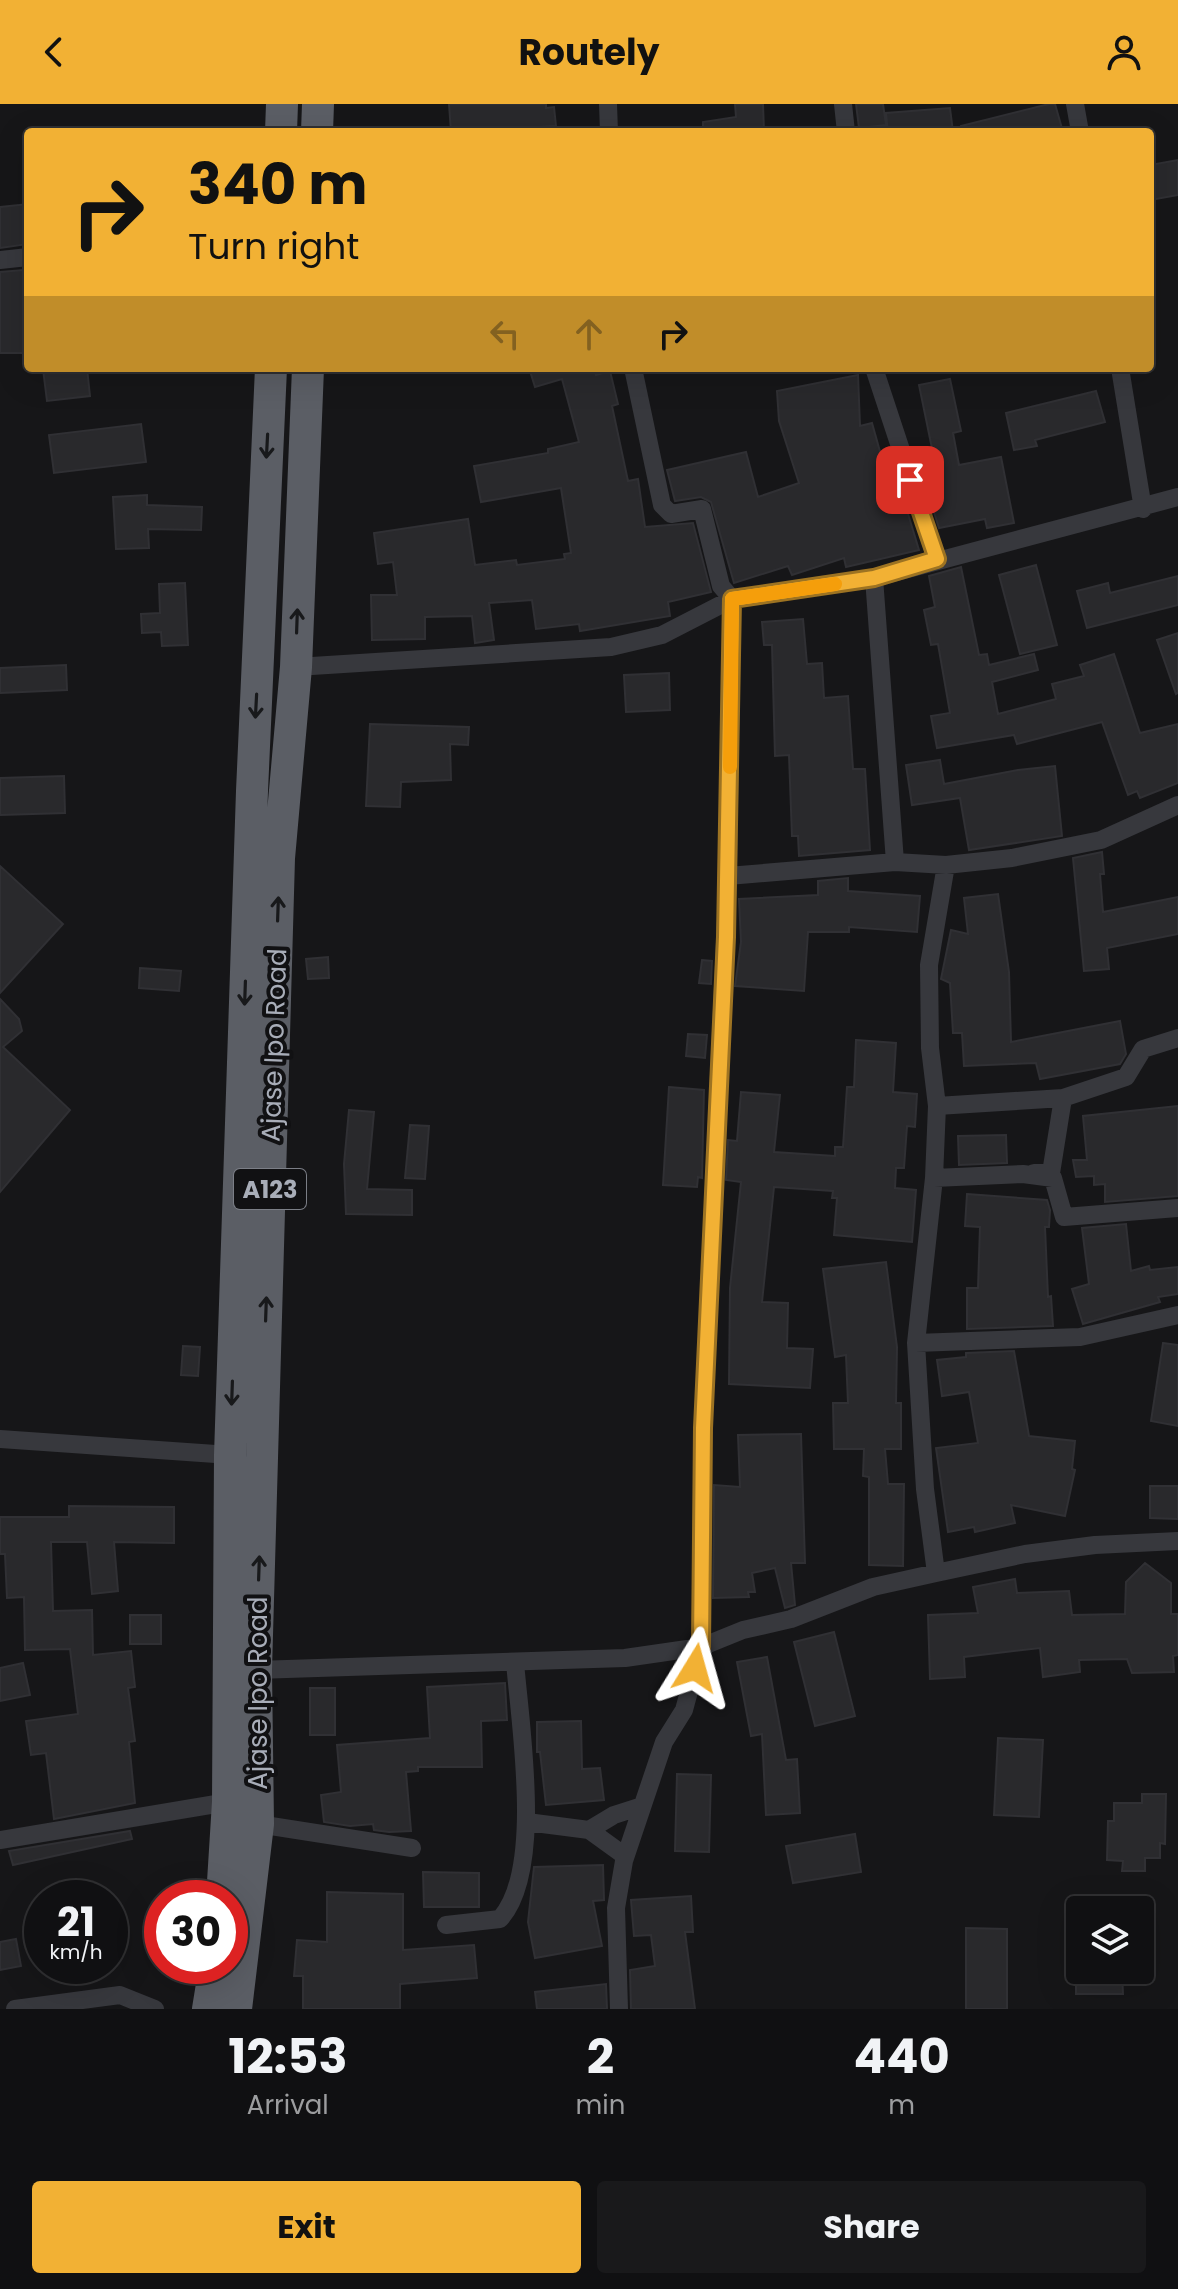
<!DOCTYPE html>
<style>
:root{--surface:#101012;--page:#19191b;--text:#f1f3f6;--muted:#9c9d9f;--line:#303032;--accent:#f2b134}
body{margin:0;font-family:Poppins,sans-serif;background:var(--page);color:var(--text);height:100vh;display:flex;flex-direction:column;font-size:30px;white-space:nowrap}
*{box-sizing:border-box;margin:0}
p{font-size:26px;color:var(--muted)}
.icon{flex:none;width:44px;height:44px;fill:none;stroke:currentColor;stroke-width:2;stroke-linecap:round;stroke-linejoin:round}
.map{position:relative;height:1905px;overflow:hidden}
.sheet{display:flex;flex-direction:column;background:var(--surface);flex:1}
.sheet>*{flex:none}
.banner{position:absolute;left:24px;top:24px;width:1130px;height:244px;border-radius:8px;box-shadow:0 8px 32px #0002,0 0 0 2px var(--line);background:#f2b134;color:#111;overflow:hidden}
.buttons{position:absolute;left:1066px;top:1792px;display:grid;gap:16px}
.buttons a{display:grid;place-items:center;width:88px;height:88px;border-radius:8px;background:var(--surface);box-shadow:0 8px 32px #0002,0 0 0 2px var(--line);font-size:40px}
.speed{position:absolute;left:24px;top:1776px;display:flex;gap:16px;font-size:40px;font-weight:700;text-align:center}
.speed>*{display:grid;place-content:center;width:104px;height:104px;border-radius:50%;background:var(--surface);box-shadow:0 8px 32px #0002,0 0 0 2px var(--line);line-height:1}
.speed small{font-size:20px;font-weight:400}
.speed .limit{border:12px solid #d22;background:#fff;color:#111}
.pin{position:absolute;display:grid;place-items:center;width:68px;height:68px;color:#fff;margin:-34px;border-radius:16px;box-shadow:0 4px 12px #0006}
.me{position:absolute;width:88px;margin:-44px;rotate:8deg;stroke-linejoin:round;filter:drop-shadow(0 0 6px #0008)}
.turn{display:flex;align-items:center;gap:28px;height:168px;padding:0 32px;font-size:36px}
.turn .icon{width:104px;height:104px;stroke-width:2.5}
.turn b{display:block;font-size:56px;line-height:68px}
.lanes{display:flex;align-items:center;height:76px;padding:0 32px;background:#0003;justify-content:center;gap:40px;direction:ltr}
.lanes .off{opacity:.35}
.eta{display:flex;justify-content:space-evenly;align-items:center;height:136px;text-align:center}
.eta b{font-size:48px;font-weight:700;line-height:56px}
.button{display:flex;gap:16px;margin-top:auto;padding:16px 32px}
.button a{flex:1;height:92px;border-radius:8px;background:var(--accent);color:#111;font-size:32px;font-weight:700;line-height:92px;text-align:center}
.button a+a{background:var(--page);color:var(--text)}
header{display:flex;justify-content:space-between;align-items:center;height:104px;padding:0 32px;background:var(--accent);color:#111;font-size:36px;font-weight:700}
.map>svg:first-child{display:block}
</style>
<header><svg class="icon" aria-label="back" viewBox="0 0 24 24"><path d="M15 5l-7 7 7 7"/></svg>Routely<svg class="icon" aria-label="person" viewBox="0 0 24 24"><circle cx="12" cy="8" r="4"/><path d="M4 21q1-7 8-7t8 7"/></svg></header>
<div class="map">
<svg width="1178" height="1905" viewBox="0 0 1178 1905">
<rect width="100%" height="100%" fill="#161618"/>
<path fill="#29292c" stroke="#303034" stroke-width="2" d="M449,0H546V4L554,3L556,22L451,28Z
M735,0H763L764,28H703V18L736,13Z
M856,0H883L886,21L859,24Z
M1049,0H1055L1063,28H962L961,22Z
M950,4L953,28H888L886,9Z
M1178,56V91L1150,96V61Z
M28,100V140L0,144V103Z
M23,166L27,200H23L25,249H0V168Z
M87,264L90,292L47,297L43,265Z
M541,264H594L596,271L610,267L618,300L612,302L628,377L638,375L645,423L693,419L711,488L668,498L670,512L580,527L579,520L536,525L532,496L489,499L494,536L475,539L472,512L425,513V535L372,536L371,491H397L393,458L378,460L374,429L468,415L475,461L516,456L517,461L565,455L564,450L571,449L561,384L481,398L474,362L548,349V345L579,338L562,275L535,283L530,267Z
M858,271L860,322L872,319L886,369L895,367L919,446L846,463L844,454L792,471L788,462L734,479L711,398L701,393L675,397L667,366L746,348L758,393L799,379L779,317L777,287Z
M950,275L961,327L953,329L959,361L1001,353L1014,419L987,424L985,415L939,424L921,367L936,364L919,281Z
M1096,287L1105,318L1035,336L1037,342L1014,346L1006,309Z
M141,320L146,358L54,369L49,331Z
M147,391V401L202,403L201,426L148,425L149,444L116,445L113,393Z
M1036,461L1057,541L1020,550L999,471Z
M961,463L979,551L987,550L989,561L1034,550L1038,566L992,578L998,610L1056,595L1052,580L1084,572L1080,561L1114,550L1140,629L1178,620V679L1140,694L1137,687L1128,691L1102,618L1017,640L1014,631L937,644L931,612L950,609L938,540L931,541L924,506L935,503L929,472Z
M1178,472V501L1087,524L1077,487L1108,479L1110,489Z
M185,479L188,541L162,542L161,528L142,529L141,510L160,509L159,480Z
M803,515L807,560L822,559L824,594L848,592L853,665H865L870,746L799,752L798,732H792L789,651L775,652L772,541H764L762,518Z
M1178,529V589L1176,590L1157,536Z
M66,561L67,586L0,589V564Z
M669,569L670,606L626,608L624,571Z
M370,620L469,623L468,641L450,640L451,676L401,678L400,703L366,702Z
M940,656L944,680L1018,666L1055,662L1062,732L969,746L960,694L912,701L906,661Z
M64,672L65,709L0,711V674Z
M1102,748L1104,770H1100L1103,808L1178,793V830L1107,844L1109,865L1084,867L1073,754Z
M0,762L63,820L0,889Z
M848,774V787L920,792L917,828L849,823V828H808L804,887L735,882L741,838L739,795L818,791V777Z
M998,790L1009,868L1011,938L1120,917L1126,950L1120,960L1040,975L1036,959L964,962L962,929H953L950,879L941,875L951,826L968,830L964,794Z
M328,853L329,874L308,875L306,855Z
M702,856L712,857L711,880L699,879Z
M140,864L181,867L179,887L139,884Z
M0,895L19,915L22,927L3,943L70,1006L0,1088Z
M688,930L707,931L705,954L686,952Z
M856,936L896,939L893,988L917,990L915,1023L907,1022L904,1064H896L895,1084L916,1086L912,1138L834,1131L837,1094H832L833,1087L774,1083L762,1198L788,1199L787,1244L813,1245L810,1284L729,1280L730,1184L741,1078L726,1076L728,1036L737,1037L741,988L780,991L774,1048L835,1052V1043H843L847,983H854Z
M669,983L704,986L702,1074L698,1073L697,1083L663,1081Z
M1178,1002V1092L1105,1098V1080L1094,1081V1072L1076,1073L1073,1056H1087L1083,1012Z
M349,1006L374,1008L367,1085L412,1086V1111L346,1110L344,1060Z
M410,1021L429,1022L425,1075L405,1074Z
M1006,1031L1007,1059L959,1061L958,1032Z
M967,1090L1047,1096L1050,1106L1049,1123H1045L1048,1193L1051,1192L1053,1222L967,1225V1184H978L980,1123L965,1122Z
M1126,1120L1131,1167L1149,1162L1150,1166L1178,1163V1190L1158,1193L1160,1198L1083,1220L1072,1185L1089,1180L1082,1124Z
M886,1158L897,1243L896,1299H901V1345H885L888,1380H904L903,1462L869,1461V1373L863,1372L864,1345H834L833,1299H848L846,1251L835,1253L823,1165Z
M1163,1239L1178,1241V1322L1151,1317Z
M183,1242L200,1243L198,1272L181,1271Z
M1014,1247L1029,1332L1075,1337L1072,1365L1075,1366L1065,1412L1011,1401L1015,1419L975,1428L974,1423L948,1428L936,1344L978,1339L969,1288L942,1292L937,1256L966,1253V1249Z
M801,1330L805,1459H791L795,1501L785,1504L775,1464L752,1469L755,1488H748L749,1493L713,1494L714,1381L740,1383L738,1331Z
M1150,1382H1178V1415L1150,1414Z
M69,1402L174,1403V1439L114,1438L118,1487L92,1490L87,1438H51L53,1507L92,1506L93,1551L131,1547L135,1583L128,1584L135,1637L129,1638L135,1699L54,1715L46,1649L31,1651L26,1617L78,1610L70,1545L25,1546L24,1493L7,1494L5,1450H0V1413H69Z
M1145,1459L1171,1479V1510H1178V1551L1173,1552L1174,1568L1132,1569L1127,1555L1079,1556L1080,1568L1043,1573L1040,1544L964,1553L965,1573L930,1575L928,1511L978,1509L973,1483L1015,1475L1017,1489L1069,1487L1072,1511L1125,1510L1126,1478Z
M130,1511H161V1540H130Z
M834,1528L855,1612L815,1622L794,1538Z
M767,1553L786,1656L797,1655L800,1709L766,1711L762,1630L751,1632L737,1558Z
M23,1559L30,1591L0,1597V1564Z
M505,1579L507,1616L481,1617L482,1663H418V1667L406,1668L411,1727L389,1728L374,1726L373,1720L350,1722L324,1718L321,1691L341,1688L337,1641L430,1634L427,1583Z
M310,1584H335V1631H310Z
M581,1617L582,1665L600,1664L604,1696L546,1701L540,1648H537V1618Z
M998,1634L1043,1636L1039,1713L994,1711Z
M677,1670L711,1671L709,1748L675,1747Z
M1142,1690H1166L1165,1740L1160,1739V1754H1145V1767H1122L1123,1757L1107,1756L1108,1717H1114V1699H1142Z
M130,1727L132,1735L13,1761L9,1747Z
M855,1730L861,1768L793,1779L786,1742Z
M603,1761L604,1796L593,1797L602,1842L535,1854L528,1818L534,1763Z
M423,1768L479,1769V1803H424Z
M327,1788L403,1790V1846L474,1841L477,1874L400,1880V1905H303V1872H294L297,1836L327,1838Z
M691,1792L693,1828H685L695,1905H631L630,1866L655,1862L651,1831L634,1832L631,1796Z
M966,1824L1007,1825V1905H966Z
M16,1835L21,1862L0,1866V1838Z
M1076,1866H1122L1123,1890H1076Z
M606,1880L607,1905H537L535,1888Z"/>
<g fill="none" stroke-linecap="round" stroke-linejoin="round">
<path stroke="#37383d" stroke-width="18" d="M608,0L609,28
M843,0L846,28
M1075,0L1080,28
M0,156L28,153
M633,264L662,401L671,410L702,405L721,482L732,495L728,772
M874,264L937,455
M1120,264L1143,405
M874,474L895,758
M296,563L611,543L662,531L732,495L874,474L1178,393
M937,1002L1063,994L1126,973L1143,945L1178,934
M1034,1069H1051L1063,994
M934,1074L1023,1070L1053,1074L1064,1113L1178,1104
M916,1239L1080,1233L1178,1211
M0,1335L230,1351
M936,1469L925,1385L916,1239L934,1074L937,1002L930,944L929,861L946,761
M256,1566L625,1554L701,1543L743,1526L791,1515L873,1483L936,1469L1025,1450L1095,1441L1178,1437
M527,1718L589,1726L614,1711L642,1702
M258,1720L412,1744
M589,1726L625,1752
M0,1736L228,1698
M446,1821L500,1815C544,1767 520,1621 515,1558
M15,1905L120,1891L155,1905
M619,1905L616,1804L624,1757L664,1638L684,1606L701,1543L703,1324L728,772L895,758L946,761L1012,754L1101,736L1178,701"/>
<path stroke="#5b5e65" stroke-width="32" d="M281,28L282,0
M317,28L318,0
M222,1794L228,1698L230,1351L252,687L271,264
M208,1905L215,1862
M236,1905L258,1720L256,1566L279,754L296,563L308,264"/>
</g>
<defs><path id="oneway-shaft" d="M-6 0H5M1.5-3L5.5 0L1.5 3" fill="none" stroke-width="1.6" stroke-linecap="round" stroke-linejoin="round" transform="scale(2)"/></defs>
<g stroke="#18191b">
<use href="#oneway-shaft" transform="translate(267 342) rotate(93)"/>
<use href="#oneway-shaft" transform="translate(297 517) rotate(-88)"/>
<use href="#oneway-shaft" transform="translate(256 602) rotate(93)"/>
<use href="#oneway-shaft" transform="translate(278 805) rotate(-88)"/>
<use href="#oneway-shaft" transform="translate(245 889) rotate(92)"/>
<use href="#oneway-shaft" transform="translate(266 1205) rotate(-88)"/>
<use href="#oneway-shaft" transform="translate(232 1289) rotate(92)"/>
<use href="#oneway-shaft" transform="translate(259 1464) rotate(-88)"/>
</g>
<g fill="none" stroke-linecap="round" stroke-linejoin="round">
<defs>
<path id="route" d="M695,1564L701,1543L703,1324L726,833L732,495L874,474L937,455L910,376"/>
</defs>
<use href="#route" stroke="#9d7322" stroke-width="20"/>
<use href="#route" stroke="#f2b134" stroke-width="14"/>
<path stroke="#f59e0b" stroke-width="14" d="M730,663L732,495L835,480"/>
</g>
<g text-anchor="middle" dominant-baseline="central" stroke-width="8" stroke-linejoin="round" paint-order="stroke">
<rect fill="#111113" stroke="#7b7e86" stroke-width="2" x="234" y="1065" width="72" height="40" rx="6"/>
<g font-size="24" font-weight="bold" fill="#a8adb8">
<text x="270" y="1085">A123</text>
</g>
<g font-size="26" fill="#a8adb8" stroke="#111113">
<text transform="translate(274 941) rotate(-88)">Ajase Ipo Road</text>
<text transform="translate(258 1589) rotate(-90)">Ajase Ipo Road</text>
</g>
</g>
</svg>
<div class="buttons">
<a><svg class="icon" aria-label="layers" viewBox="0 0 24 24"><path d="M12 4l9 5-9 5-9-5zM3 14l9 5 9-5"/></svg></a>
</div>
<div class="speed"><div>21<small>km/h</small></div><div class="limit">30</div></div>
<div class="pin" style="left:910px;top:376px;background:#d93025"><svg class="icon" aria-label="arrive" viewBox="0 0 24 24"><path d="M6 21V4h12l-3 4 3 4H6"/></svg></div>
<svg class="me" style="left:695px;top:1564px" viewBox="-20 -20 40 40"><path d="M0-17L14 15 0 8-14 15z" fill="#f2b134" stroke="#fff" stroke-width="4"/></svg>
<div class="banner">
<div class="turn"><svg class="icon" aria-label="right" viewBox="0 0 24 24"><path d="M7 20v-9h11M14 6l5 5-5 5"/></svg><div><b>340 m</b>Turn right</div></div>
<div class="lanes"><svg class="icon off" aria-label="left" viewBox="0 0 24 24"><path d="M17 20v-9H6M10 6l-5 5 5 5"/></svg><svg class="icon off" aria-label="ahead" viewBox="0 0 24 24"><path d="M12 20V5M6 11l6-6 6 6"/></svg><svg class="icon" aria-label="right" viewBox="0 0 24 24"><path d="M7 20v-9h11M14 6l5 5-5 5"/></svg></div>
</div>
</div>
<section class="sheet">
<div class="eta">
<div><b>12:53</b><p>Arrival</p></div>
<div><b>2</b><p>min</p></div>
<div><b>440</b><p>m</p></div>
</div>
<div class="button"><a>Exit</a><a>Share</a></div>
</section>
